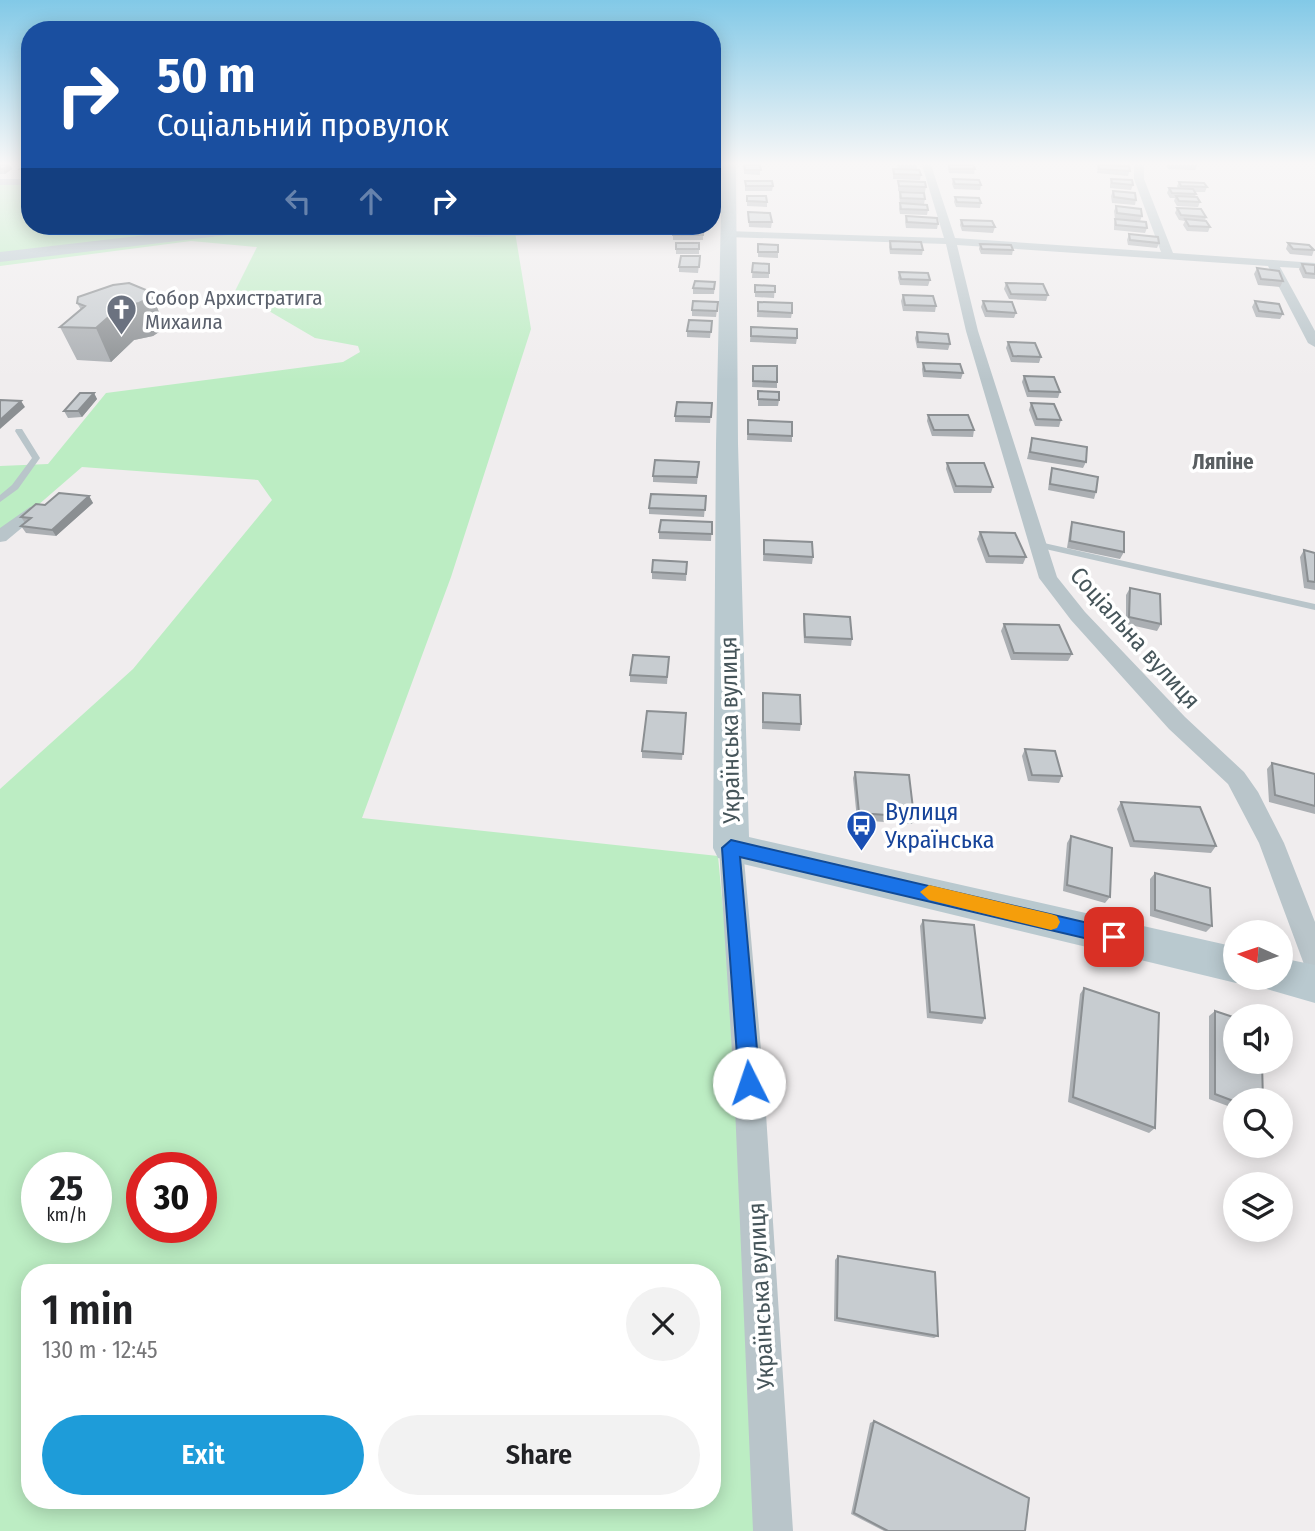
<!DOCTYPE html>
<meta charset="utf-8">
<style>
:root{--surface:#fff;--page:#f2f2f2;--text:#202124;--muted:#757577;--accent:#1e9cd9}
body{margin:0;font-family:"Fira Sans Condensed",sans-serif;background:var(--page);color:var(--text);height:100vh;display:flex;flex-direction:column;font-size:26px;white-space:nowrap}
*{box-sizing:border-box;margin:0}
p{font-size:23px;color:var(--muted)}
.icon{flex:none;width:38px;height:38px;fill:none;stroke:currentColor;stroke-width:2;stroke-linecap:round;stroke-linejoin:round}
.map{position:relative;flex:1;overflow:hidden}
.side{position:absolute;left:21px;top:1264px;width:700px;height:245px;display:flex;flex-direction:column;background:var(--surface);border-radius:28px;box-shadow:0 4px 18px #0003}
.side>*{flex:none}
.hud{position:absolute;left:21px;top:21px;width:700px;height:214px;border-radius:28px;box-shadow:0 4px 18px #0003;background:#1a4fa0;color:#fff;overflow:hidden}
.needle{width:46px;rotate:273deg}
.tools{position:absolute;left:1223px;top:920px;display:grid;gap:14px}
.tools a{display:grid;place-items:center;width:70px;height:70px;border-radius:50%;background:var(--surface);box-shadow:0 4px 18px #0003;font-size:35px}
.speed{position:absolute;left:21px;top:1152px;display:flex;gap:14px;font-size:35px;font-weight:700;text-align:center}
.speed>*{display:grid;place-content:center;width:91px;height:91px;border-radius:50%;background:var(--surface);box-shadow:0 4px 18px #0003;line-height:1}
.speed small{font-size:18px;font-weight:400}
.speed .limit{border:10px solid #d22;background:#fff;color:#111}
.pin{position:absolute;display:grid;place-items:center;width:60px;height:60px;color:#fff;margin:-30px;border-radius:14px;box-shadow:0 4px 10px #0006}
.me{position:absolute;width:77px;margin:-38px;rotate:356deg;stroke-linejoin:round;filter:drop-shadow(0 0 5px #0008)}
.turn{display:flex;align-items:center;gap:24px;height:147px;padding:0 21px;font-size:32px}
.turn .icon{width:91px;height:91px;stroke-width:2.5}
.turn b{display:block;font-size:49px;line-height:60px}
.lanes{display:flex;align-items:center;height:66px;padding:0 21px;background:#0003;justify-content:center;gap:35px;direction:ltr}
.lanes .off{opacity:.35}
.round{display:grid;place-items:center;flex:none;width:74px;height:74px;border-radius:37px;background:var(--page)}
.summary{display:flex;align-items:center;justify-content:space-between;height:119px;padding:0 21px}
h1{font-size:42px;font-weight:600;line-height:52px}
.button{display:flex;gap:14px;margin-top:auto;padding:14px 21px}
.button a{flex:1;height:80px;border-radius:42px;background:var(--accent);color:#fff;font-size:28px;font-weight:600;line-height:80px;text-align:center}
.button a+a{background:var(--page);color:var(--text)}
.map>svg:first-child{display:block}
</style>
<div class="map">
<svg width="1315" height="1531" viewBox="0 0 1315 1531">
<rect width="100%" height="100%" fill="#f0edee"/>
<path fill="#bcedc3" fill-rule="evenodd" d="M0,182H30V226H580L581,229L515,232L531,329L451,577L362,818L718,856L742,1110L760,1531H0V789L133,669L272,500L258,480L82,467L0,538V466L48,464L106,393L343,362L360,352L358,346L315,338L235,291L257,247L191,241L0,266ZM37,1167H96V1227H37ZM142,1167H201V1227H142ZM30,1272H712V1500H30Z"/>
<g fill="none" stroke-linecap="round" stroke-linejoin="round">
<path fill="#b9c5ca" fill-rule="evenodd" d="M16,429H22L40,458L18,489L0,502V495L12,485L32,458L15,431Z
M1035,541L1315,604V610L1032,546V542Z"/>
<path fill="#b9c5ca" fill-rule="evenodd" d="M922,165H931L955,238L1161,252L1134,179V165H1144V179L1173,253L1315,263V269L1280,267L1315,331V347L1308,343L1268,266L957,245L978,331L1057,577L1085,612L1185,717L1244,772L1258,792L1284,843L1315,922V970L1305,967L1259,843L1228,784L1169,729L1071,620L1039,578L966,331L946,244L727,237L722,234L727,231L944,238Z
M0,179H30V185H0Z
M30,507L36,508L38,512L36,516L6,541L0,542V528Z
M731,838L740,841L743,848L764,1083L793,1531H753L734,1083L719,848L722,841Z"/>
<path fill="#b9c9cf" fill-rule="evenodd" d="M722,165H736L738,444L749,837L1236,947V978H1249L1236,983L718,858L713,848L716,444Z
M224,226H654L646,231L482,237L312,232L236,234L0,262V252Z
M1281,958L1315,965V1003L1267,989L1262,978H1281Z"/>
</g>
<path fill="#abafb3" d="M0,165L12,169L5,174H0Z
M30,165V174H22L20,169Z
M744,165H760V175L744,174Z
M897,165H917V170L921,175L920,180L893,179V169H898Z
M948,165H973L975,169L974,174L949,173L948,169Z
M1098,165H1131L1128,176L1097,173Z
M1166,165H1197L1195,170L1168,169Z
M953,179L981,185L980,190L954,189L952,184Z
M1111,179L1133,185L1131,190L1110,188V184Z
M745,181L773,186L772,191H745Z
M898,181L926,187L925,192L898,191Z
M1179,182L1207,187L1205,192H1195L1196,194L1195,197L1200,202L1198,207L1177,206L1174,201L1175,198H1170L1167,193L1169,188L1178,189L1177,186Z
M1113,191L1136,200L1135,205L1112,203L1111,196Z
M900,192L925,199L924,204L900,203L899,197Z
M747,196L767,202V207L747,206Z
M955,197L981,203L980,208L956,207L954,202Z
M900,203L928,210L927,215L900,214L899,209Z
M1116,206L1142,216L1140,221L1115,219L1114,211Z
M1177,208L1206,217L1205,221L1210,227L1208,232L1187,231L1183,225L1185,221L1179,220L1175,213Z
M748,212L772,222L771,228L749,227Z
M906,216L938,224L937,229L906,228L905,222Z
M1115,219L1147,228L1145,233L1114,230V224Z
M961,220L995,227L993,233L962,231L960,225Z
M673,228L703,235V240H673Z
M1129,234L1159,243L1157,248L1128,245L1127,240Z
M890,241L923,250L922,255L890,254L889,247Z
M676,243H699V254H676Z
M1288,243L1314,250L1312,256L1290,254L1286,249Z
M758,244L778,252V258L758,257Z
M980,244L1013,250L1012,255L981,254L979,249Z
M700,256L698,273L679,272V267Z
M753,263L769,264V278H752Z
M1302,264L1315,265V279L1303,278L1299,269Z
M1257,268L1283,281L1280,287L1258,285L1254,274Z
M899,272L930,280L928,286L900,285L898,278Z
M715,282L714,294H693V288Z
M1006,283L1048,295L1046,301L1009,299L1004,289Z
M775,286L774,298L755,297V291Z
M151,292L164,325L162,330L153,336L134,340L111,362L77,360L60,327L81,310L77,303Z
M903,295L936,306L935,312L903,311L901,301Z
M983,301L1016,313L1014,318L985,317L981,307Z
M1255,301L1283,314L1280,319L1256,317L1252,307Z
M718,302L716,317L692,316V310Z
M758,302L792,313L791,318L757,317Z
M712,321L710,338L687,337V331Z
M751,327L797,338L796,344L750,342Z
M917,332L950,344L948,350L917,348L915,338Z
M1008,342L1041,357L1039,363L1011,362L1006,348Z
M923,363L963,373L961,379L923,377L922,369Z
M753,366L777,382V388L752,387Z
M1024,376L1060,392L1058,398L1027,397L1022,382Z
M758,391L779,400L778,406H758Z
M94,393L97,399L82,417L68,418L64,411Z
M712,403L710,423L675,422V416Z
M1031,403L1061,420L1059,427L1035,426L1029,410Z
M928,415L974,430L973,437L932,436L927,421Z
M748,420L792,436V442L747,440Z
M1032,438L1086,462L1083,468L1027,459Z
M699,462L697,484L653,482V476Z
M947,463L993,487L991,493H954L946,469Z
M1052,468L1096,492L1094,499L1048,490L1050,475Z
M89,496L93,503L56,536L26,533L21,526L25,523L21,517L45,505Z
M706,496L704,517L649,514V508Z
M712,522L711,541L659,539V532Z
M1072,522L1124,552L1120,559L1067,548L1070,528Z
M980,532L1026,557L1023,564L986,563L977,539Z
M764,540L813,557L812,564L763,561Z
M1304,550L1315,553V590L1304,588L1300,557Z
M687,562L686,581L652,579V572Z
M1130,588L1161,624L1157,631L1126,624V595Z
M804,614L852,639L851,646L804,643L803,621Z
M1004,624L1072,654L1068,661L1011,660L1001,631Z
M669,657L667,684L630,682V675Z
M763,693L801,724L800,731L762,729Z
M686,713L682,760L642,758V751Z
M1025,749L1062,776L1059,783L1028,781L1022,756Z
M1272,763L1315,774V814L1269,802L1267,769Z
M855,772L914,817L912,824L857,820L853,778Z
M1121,802L1216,846L1211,853L1130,847L1117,809Z
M1071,836L1110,897L1105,903L1063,891L1067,843Z
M1155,873L1212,926L1206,932L1150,916V879Z
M923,920L985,1018L982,1024L927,1018L920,926Z
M1084,988L1155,1128L1149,1133L1068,1102L1080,994Z
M1215,1011L1236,1101V1109L1209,1099V1016Z
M838,1256L938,1336L934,1338L834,1321L835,1260Z
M874,1421L1025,1531H884L851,1514L870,1423Z"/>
<path fill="#8b8f92" d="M8,165H10L12,169L5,174L3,169Z
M151,292L164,325L162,330L153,336L134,340L111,362L96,328L120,307Z
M94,393L97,399L82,417L78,411Z
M21,401L25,407L0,429V420Z
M89,496L93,503L56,536L52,530Z"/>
<path fill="#c7ccd0" stroke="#8b8f92" stroke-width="2" d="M0,165H8L3,169H0Z
M25,165H30V169H20Z
M744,165H760L761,170H745Z
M949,165H973L975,169H950Z
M1098,165L1129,166L1130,171L1099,169Z
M893,169L919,170L921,175L894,174Z
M953,179L979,180L981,185L955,184Z
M1111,179L1132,180L1133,185L1112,183Z
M745,181H772L773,186H746Z
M898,181L925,182L926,187L899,186Z
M1179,182L1204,183L1207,187L1181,186Z
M1169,188L1193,189L1196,194L1172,193Z
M1113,191L1135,193L1136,200L1114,197Z
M900,192L924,193L925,199L901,198Z
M747,196H766L767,202L747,201Z
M1176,196L1197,197L1200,202L1179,201Z
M955,197L979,198L981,203L957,202Z
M900,203L927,205L928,210L901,209Z
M1116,206L1141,209L1142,216L1117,213Z
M1177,208L1201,209L1206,217L1181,215Z
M748,212L770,213L772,222H749Z
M906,216L937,218L938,224L907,222Z
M1115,219L1146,222L1147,228L1116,225Z
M1185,219L1206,221L1210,227L1189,226Z
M961,220L992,221L995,227L963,226Z
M673,228H703V235H673Z
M1129,234L1158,237L1159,243L1130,240Z
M890,241L921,242L923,250L891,249Z
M676,243H699V249H676Z
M1288,243L1309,245L1314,250L1293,249Z
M758,244L778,245V252H758Z
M980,244L1011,245L1013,250L982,249Z
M681,256H700L699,267H679Z
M753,263L769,264V273L752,272Z
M1302,264L1315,265V274L1306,273Z
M1257,268L1279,271L1283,281L1261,279Z
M899,272L928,273L930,280L901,279Z
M695,281L715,282L714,289L693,288Z
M129,283L151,292L149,298L139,303L120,307L96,328L60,327L85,306L77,303L78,297L113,285Z
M1006,283L1043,284L1048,295L1011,294Z
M755,285L775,286V292H755Z
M903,295L933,296L936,306L905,305Z
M693,301L718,302L717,311L692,310Z
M983,301L1012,302L1016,313L987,311Z
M1255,301L1279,304L1283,314L1259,311Z
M758,302L792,303V313L758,311Z
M689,320L712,321L711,332L687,331Z
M751,327L797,329V338L751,336Z
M917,332L948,334L950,344L918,342Z
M1008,342L1035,343L1041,357L1013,356Z
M923,363L960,364L963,373L925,371Z
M753,366H777V382L753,381Z
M1024,376L1054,377L1060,392L1029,391Z
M758,391L779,392V400L758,399Z
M80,393H94L78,411H64Z
M0,400L21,401L0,420Z
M677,402L712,403L711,417L675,416Z
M1031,403L1054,404L1061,420L1037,419Z
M928,415H968L974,430H934Z
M748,420L792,422V436L748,434Z
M1032,438L1087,447L1086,462L1030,452Z
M655,460L699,462L697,477L653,476Z
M947,463H984L993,487L956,486Z
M1052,468L1098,477L1096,492L1050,484Z
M59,493L89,496L52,530L21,526L31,518L21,517L36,504L45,505Z
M651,494L706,496L705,510L649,508Z
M661,520L712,522V534L659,532Z
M1072,522L1124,532V552L1070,541Z
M980,532L1015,533L1026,557L989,556Z
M764,540L812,542L813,557L764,554Z
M1304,550L1315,553V582L1308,581Z
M653,560L687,562L686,574L652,572Z
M1130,588L1160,594L1161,624L1129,617Z
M804,614L850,617L852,639L805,637Z
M1004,624L1059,625L1072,654L1014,653Z
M633,655L669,657L667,677L630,675Z
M763,693L800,695L801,724L763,722Z
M647,711L686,713L683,754L642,751Z
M1025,749L1055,751L1062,776L1032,775Z
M1272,763L1315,774V806L1275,795Z
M855,772L909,775L914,817L859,813Z
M1121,802L1200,807L1216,846L1134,841Z
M1071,836L1112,848L1110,897L1067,885Z
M1155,873L1210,888L1212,926L1155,910Z
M923,920L974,925L985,1018L930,1012Z
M1084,988L1159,1013L1155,1128L1073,1097Z
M1215,1011L1236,1018V1062H1262L1263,1101H1236V1102L1215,1094Z
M838,1256L935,1272L938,1336L837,1318Z
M874,1421L1029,1498L1025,1531H888L854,1513Z"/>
<linearGradient id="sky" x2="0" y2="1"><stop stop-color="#82c9e7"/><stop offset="0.43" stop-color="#f8f7f7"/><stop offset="1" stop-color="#f8f7f7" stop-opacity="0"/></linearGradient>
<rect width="1315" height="380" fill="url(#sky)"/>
<path fill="#1a73e8" stroke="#114b97" stroke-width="2" d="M731,840L1114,929L1121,931L1124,937L1121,943L1114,945L740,857L760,1083L757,1090L749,1093L742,1090L739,1083L722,848Z"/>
<path fill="#f59e0b" d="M929,885L1051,914L1057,916L1060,922L1057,928L1051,930L929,900L920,892Z"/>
<defs>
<symbol id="church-pin" viewBox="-11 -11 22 30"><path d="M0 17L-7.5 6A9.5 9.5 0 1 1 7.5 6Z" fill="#6b7280" stroke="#fff"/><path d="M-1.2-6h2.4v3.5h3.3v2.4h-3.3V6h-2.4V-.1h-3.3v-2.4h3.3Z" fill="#fff"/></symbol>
<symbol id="bus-pin" viewBox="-11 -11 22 30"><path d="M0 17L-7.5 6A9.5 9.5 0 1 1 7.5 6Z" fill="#1a4fb4" stroke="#fff"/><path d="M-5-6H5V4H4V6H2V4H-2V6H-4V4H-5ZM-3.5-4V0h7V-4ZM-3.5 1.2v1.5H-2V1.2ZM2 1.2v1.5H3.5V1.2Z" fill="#fff"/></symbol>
</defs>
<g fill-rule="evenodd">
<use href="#church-pin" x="104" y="292" width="35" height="47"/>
<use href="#bus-pin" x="844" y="808" width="35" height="47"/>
</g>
<g text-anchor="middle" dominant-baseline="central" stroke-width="7" stroke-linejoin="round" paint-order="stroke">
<g font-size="21" fill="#5b616d" stroke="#fff" text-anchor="start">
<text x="145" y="298">Собор Архистратига<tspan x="145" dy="24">Михаила</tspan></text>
</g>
<g font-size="21" font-weight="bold" fill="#5a5f62" stroke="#fff">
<text x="1223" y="462">Ляпіне</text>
</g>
<g font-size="24" fill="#46555a" stroke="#fff">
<text transform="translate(1135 638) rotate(48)">Соціальна вулиця</text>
<text transform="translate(730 730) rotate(-91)">Українська вулиця</text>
<text transform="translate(761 1296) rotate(-93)">Українська вулиця</text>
</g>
<g font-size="24" fill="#164399" stroke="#fff" text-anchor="start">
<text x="885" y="812">Вулиця<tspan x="885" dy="28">Українська</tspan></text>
</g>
</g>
</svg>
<div class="tools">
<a><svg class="needle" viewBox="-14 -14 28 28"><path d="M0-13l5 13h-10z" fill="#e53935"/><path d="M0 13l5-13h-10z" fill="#757577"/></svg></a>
<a><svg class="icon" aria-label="sound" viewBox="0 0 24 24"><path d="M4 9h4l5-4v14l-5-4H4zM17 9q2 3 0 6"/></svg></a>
<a><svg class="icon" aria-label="search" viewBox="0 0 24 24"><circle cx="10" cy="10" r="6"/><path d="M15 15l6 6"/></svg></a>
<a><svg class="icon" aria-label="layers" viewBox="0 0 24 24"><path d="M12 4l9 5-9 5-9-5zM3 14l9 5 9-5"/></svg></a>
</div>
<div class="speed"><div>25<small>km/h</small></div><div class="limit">30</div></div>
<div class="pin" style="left:1114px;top:937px;background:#d93025"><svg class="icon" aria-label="arrive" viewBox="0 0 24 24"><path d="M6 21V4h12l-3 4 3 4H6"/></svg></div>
<svg class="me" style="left:749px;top:1083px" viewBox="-20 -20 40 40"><circle r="19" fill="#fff"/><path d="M0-13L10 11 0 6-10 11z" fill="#1a73e8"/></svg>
<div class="hud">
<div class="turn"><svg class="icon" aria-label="right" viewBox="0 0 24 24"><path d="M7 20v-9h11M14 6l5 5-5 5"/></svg><div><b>50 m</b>Соціальний провулок</div></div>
<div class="lanes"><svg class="icon off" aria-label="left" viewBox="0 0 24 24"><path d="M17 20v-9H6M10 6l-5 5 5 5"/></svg><svg class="icon off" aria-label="ahead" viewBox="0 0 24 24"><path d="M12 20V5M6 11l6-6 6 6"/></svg><svg class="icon" aria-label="right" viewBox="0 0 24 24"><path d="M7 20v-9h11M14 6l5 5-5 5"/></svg></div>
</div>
<section class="side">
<div class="summary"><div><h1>1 min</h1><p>130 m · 12:45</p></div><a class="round"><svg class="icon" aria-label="close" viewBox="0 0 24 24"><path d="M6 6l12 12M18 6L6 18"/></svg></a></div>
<div class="button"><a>Exit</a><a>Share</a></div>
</section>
</div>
